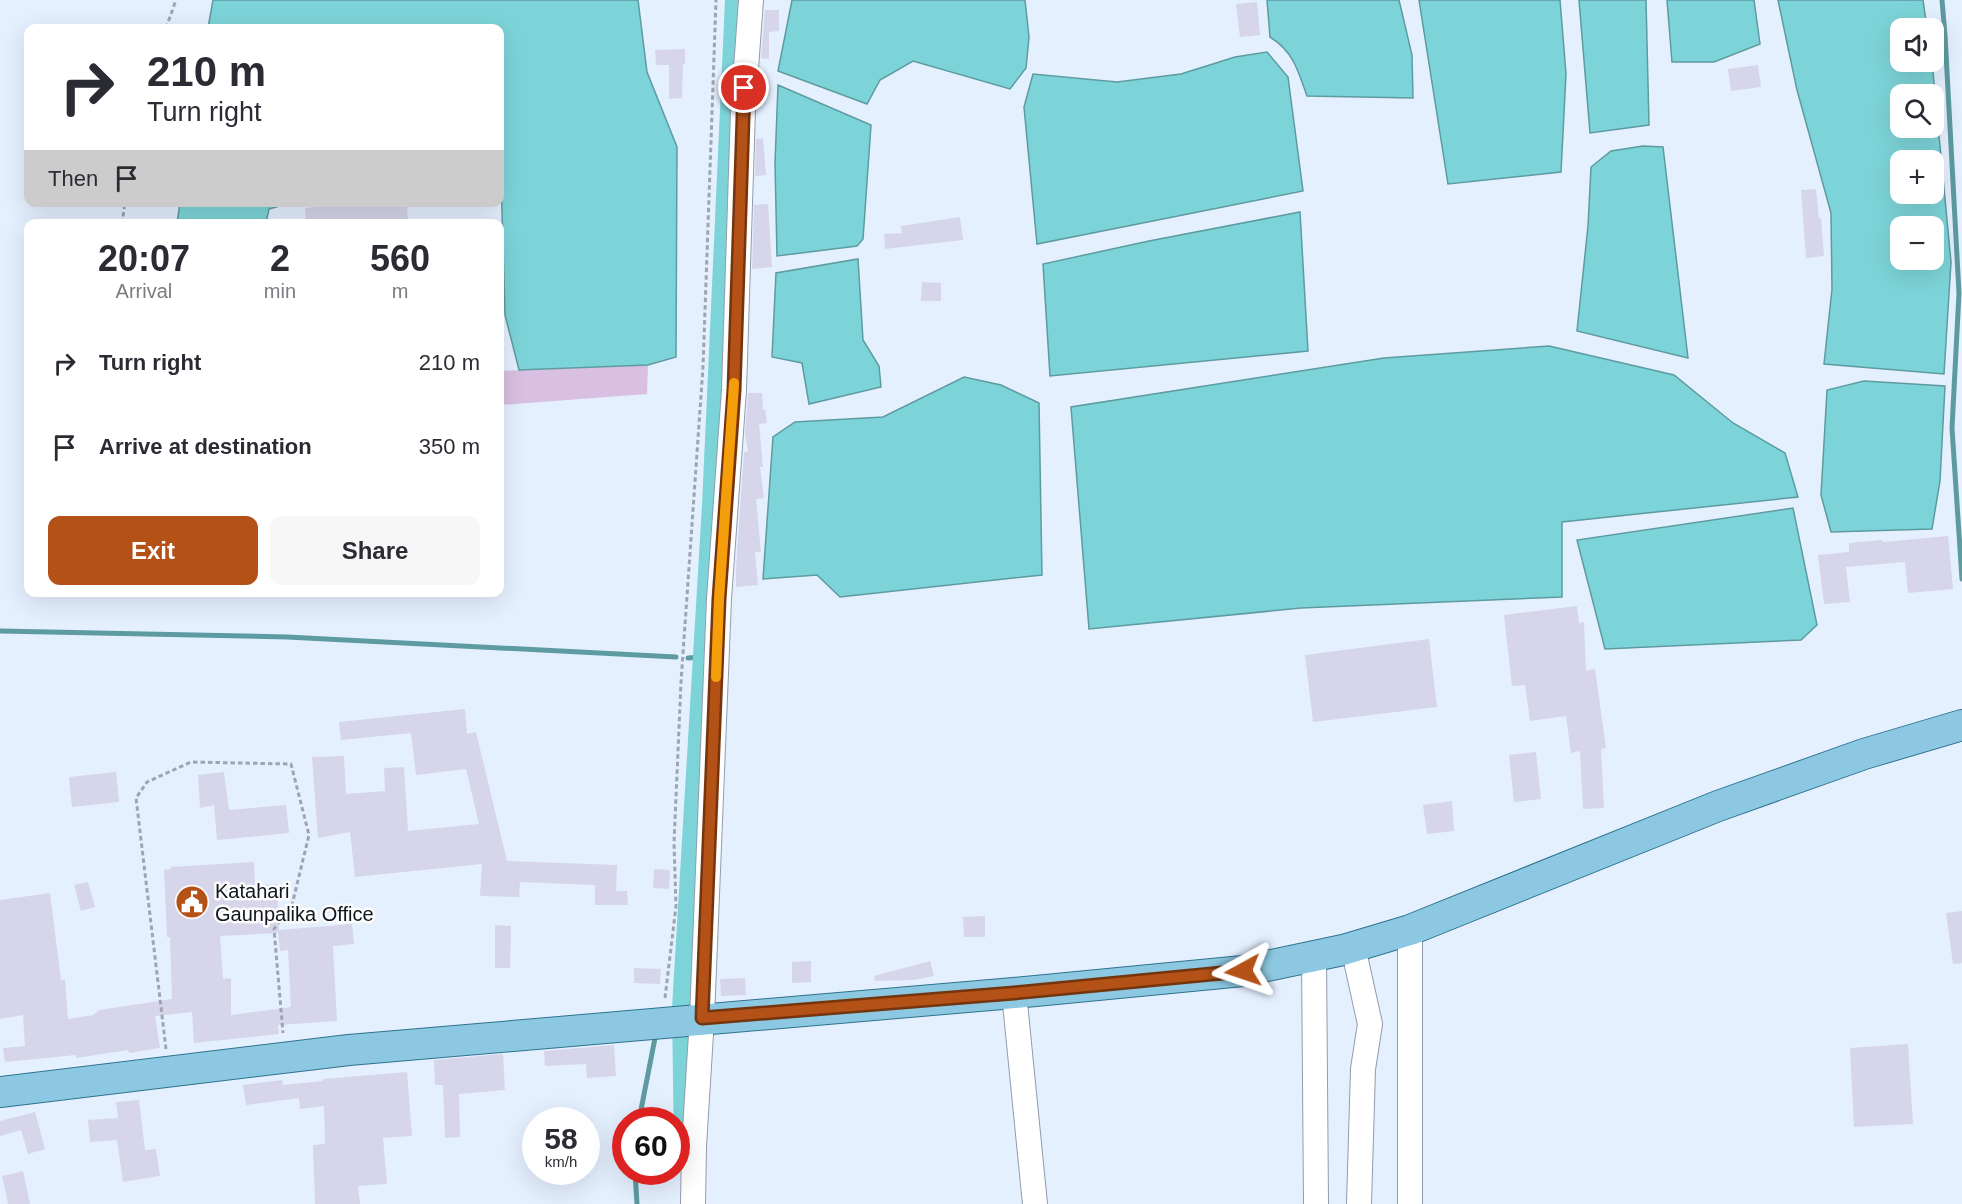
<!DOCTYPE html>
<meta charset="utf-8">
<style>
:root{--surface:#fff;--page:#f7f7f7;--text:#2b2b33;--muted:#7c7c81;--accent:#b35116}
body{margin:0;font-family:Arial,sans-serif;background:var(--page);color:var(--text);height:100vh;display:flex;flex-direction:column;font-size:22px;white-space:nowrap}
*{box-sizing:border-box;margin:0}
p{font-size:20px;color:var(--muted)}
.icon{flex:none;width:33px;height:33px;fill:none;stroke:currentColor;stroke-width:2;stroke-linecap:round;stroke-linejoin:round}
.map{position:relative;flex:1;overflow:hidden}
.side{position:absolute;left:24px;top:219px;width:480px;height:378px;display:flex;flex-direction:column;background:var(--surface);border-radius:12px;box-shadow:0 6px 24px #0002}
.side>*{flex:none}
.hud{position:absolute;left:24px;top:24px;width:480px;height:183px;border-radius:12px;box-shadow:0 6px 24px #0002;background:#fff;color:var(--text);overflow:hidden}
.buttons{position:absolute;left:1890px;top:18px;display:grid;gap:12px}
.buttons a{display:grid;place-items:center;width:54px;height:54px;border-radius:12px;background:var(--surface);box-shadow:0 6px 24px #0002;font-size:30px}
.speed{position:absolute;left:522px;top:1107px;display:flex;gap:12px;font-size:30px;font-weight:700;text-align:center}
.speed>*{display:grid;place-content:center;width:78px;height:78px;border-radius:50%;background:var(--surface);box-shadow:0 6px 24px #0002;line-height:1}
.speed small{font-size:15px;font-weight:400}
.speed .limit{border:9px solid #d22;background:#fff;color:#111}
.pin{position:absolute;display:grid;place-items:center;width:51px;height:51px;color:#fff;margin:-26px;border:3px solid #fff;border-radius:50%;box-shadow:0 2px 6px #0007}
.me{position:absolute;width:66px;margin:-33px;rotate:265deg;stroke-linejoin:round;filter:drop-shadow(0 0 4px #0008)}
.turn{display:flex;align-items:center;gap:21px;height:126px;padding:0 24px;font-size:27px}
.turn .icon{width:78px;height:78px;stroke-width:2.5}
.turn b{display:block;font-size:42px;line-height:51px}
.then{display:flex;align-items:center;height:57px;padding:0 24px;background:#0003;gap:12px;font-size:22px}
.eta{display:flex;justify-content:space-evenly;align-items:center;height:102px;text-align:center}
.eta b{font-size:36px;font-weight:800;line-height:42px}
.action{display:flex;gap:12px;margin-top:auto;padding:12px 24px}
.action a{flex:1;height:69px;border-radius:12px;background:var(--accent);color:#fff;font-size:24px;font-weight:800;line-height:69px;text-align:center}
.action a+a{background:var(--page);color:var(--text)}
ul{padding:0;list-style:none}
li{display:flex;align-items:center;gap:18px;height:84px;padding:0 24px}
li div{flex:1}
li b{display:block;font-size:22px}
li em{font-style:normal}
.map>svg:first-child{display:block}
</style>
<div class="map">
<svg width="1962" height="1204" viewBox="0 0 1962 1204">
<rect width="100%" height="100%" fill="#e5f0ff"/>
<path fill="#d9c0e2" d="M648,365L647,394L500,405V371Z"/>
<path fill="#7dd4d8" stroke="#5d9ba0" stroke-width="1.5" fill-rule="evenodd" d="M213,0H638L647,72L677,147L676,357L648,365L519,370L505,315L501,177H500V28H208Z
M792,0H1025L1029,37L1026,68L1010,89L913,61L880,80L867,104L778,71Z
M1267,0H1399L1412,55L1413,98L1307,96C1298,71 1294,52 1270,37Z
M1419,0H1560L1566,74L1561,172L1448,184Z
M1579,0H1646L1649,125L1590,133Z
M1667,0H1754L1760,44L1714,62H1672Z
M1778,0H1923L1927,28H1900V62H1932L1951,262L1944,374L1824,364L1832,289L1831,213L1797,90ZM1900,94H1934V128H1900ZM1900,160H1934V194H1900ZM1900,226H1934V260H1900Z
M1267,52L1288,77L1303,191L1037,244L1024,107L1033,74L1117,82L1181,74L1235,57Z
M778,85L871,125L863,239L857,246L777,256L775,163Z
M1643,146L1663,147L1688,358L1577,331L1588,226L1591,167L1611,151Z
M180,203V202L290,203L269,209L266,223H177Z
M1300,212L1308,351L1050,376L1043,264L1149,241Z
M858,259L863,340L879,366L881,387L809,404L802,363L772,357L776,273Z
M1549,346L1674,375L1733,423L1785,453L1798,497L1562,522V597L1301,608L1089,629L1071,407L1384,358Z
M964,377L1001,385L1039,403L1042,575L840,597L817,575L763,579L773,437L795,422L883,417Z
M1864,381L1945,386L1940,481L1932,529L1831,532L1821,495L1827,390Z
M1793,508L1817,625L1801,640L1605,649L1577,540Z"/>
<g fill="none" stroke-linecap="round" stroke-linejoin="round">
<path stroke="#5d9ba0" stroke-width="5" d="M1942,0L1945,35L1959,293L1952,428L1962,579
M0,631L287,637L676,657
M688,658L702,657
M639,1120L656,1033
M635,1172L637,1204"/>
<path stroke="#7dd4d8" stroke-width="18" d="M683,1154L681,1008L711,505L734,0"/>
</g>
<path fill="#d6d5ea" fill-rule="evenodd" d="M1257,2L1260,35L1240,37L1236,4Z
M765,10H779V31L769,32V59L761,58Z
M685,49V64H683L682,98L669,99V65H656L655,50Z
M1758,65L1761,87L1731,91L1728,69Z
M763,138L766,175L755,176L756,139Z
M1816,189L1819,218H1821L1824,256L1806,258L1801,190Z
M369,202H407L408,224H306L305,208Z
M768,204L772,267L752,269L754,205Z
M960,217L963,240L885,249L884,234L902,233L901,226Z
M922,282L941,283V301H921Z
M748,393H762L763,410L765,409L767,423L759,424L763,467H760L764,498L756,499L761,552H755L758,585L736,587V568L744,452H748L745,434Z
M1948,536L1953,589L1908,593L1905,562L1846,567L1850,602L1824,604L1818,555L1849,552V543L1882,540L1883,542Z
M1577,606L1579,623L1584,622L1586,671L1595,669L1606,748L1601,749L1604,808L1583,809L1580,751L1571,753L1566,716L1530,721L1525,685L1512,686L1504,615Z
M1429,639L1437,707L1313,722L1305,655Z
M465,709L467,734L476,732L507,861L617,865L616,891H627L628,905H595V885L520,882L519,897L480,896L482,864L355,877L350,832L318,838L312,757L344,756L346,794L385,791L384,768L404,767L408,831L479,824L466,769L416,775L411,733L341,740L339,722Z
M1536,752L1541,799L1514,802L1509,755Z
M116,772L119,802L72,807L69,777Z
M224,772L229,810L286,805L289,833L217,840L214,805L200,808L198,775Z
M1452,801L1454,831L1427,834L1423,805Z
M254,862L255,885L277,884L279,930L352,924L354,944L333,946L337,1021L278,1025L279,1034L194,1043L192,1012L155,1016L160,1048L129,1053L128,1050L76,1058V1055L5,1062L3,1048L25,1046L23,1015L0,1019V900L50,893L61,980L65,979L68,1019L93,1015L99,1010L172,999L170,937H167L164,870L171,869V867ZM278,933L280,951L288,950L291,1007L231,1015V978L223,979L220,936Z
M654,869L670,870L669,889L653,888Z
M88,882L95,907L81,911L74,885Z
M1962,911V963L1953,964L1946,913Z
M985,916V937H964L963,917Z
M495,925L511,926L510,968H495Z
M811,961V982L792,983V962Z
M930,961L934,976L914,980L875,981L874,976Z
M634,968L661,969L660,984L634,983Z
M745,978L746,995L721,996L720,979Z
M1908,1044L1913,1124L1854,1127L1850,1048Z
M614,1045L616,1076L587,1078L586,1064L545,1066L544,1051Z
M503,1054L505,1090L459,1094L460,1137L445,1138L443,1085H435L434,1060Z
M407,1072L412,1136L383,1138L387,1184L358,1186L360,1204H315L313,1145L325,1144L324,1106L300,1109L299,1098L246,1105L243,1085L282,1080L283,1085L323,1081V1079Z
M139,1100L145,1150L156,1149L160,1176L123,1182L117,1140L90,1142L88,1120L118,1118L116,1102Z
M35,1112L45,1149L28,1154L21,1130L0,1136V1121Z
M23,1171L30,1204H8L2,1176Z"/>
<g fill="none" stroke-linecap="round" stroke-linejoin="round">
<defs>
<path id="minor" d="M1410,930V1204
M1353,947L1370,1024L1363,1069L1359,1204
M1314,956L1316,1204
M1014,993L1035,1204
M693,1204L694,1146L702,1018L719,599L734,390L743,110L751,0"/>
<path id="major" d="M0,1092L349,1050L1014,993L1243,971L1343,950L1410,930L1718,806L1864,754L1962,725"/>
</defs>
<use href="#minor" stroke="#919cae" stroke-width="26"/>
<use href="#major" stroke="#2f728f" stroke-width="32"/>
<path stroke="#9ca5b1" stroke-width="3" stroke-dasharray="4.5 3" stroke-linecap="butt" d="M166,28L176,0
M122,224L125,202
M665,998L676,906L674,843L681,682L703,367L716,0
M166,1049L136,798L147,782L191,762L291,764L309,835L292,905L274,929L283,1033"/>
<use href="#minor" stroke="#fff" stroke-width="24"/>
<use href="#major" stroke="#8cc8e1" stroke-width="30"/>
</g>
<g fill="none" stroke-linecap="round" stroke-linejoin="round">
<defs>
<path id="route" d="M744,88L734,390L719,599L702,1018L1014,993L1243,971"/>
</defs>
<use href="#route" stroke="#74350e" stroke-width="15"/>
<use href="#route" stroke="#b35116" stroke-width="10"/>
<path stroke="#f59e0b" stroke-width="10" d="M716,677L719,599L734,383"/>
</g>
<defs>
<symbol id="civic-disc" viewBox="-11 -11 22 22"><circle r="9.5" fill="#b35116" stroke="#fcfcfc"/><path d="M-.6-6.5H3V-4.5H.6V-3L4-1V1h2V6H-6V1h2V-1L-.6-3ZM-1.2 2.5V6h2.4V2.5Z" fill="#fff"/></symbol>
</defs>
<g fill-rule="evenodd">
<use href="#civic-disc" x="173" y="883" width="38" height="38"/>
</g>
<g text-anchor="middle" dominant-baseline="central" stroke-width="5" stroke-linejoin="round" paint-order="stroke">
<g font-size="20" fill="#11161c" stroke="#fcfcfc" text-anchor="start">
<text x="215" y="891">Katahari<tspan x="215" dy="23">Gaunpalika Office</tspan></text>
</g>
</g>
</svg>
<div class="buttons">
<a><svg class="icon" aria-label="sound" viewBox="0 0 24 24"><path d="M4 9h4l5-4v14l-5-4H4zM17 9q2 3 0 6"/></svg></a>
<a><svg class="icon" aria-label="search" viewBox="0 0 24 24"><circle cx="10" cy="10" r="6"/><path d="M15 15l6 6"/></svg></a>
<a>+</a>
<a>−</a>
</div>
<div class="speed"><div>58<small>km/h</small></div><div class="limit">60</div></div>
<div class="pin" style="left:744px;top:88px;background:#d93025"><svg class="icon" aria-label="arrive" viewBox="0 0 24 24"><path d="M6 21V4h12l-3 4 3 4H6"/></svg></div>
<svg class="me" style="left:1243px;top:971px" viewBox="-20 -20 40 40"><path d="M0-17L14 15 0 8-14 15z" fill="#b35116" stroke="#fff" stroke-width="4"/></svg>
<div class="hud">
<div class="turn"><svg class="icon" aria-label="right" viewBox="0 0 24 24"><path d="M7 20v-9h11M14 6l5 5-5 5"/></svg><div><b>210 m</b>Turn right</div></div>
<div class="then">Then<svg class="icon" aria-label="arrive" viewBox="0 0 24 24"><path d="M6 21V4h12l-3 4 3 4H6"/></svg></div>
</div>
<section class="side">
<div class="eta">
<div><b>20:07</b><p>Arrival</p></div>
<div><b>2</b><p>min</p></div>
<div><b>560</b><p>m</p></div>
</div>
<ul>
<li><svg class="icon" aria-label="right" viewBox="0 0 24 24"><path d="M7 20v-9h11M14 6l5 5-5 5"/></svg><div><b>Turn right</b></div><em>210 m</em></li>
<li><svg class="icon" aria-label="arrive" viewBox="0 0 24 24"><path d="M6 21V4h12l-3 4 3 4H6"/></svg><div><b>Arrive at destination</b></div><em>350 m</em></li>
</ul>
<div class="action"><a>Exit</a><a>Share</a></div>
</section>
</div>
